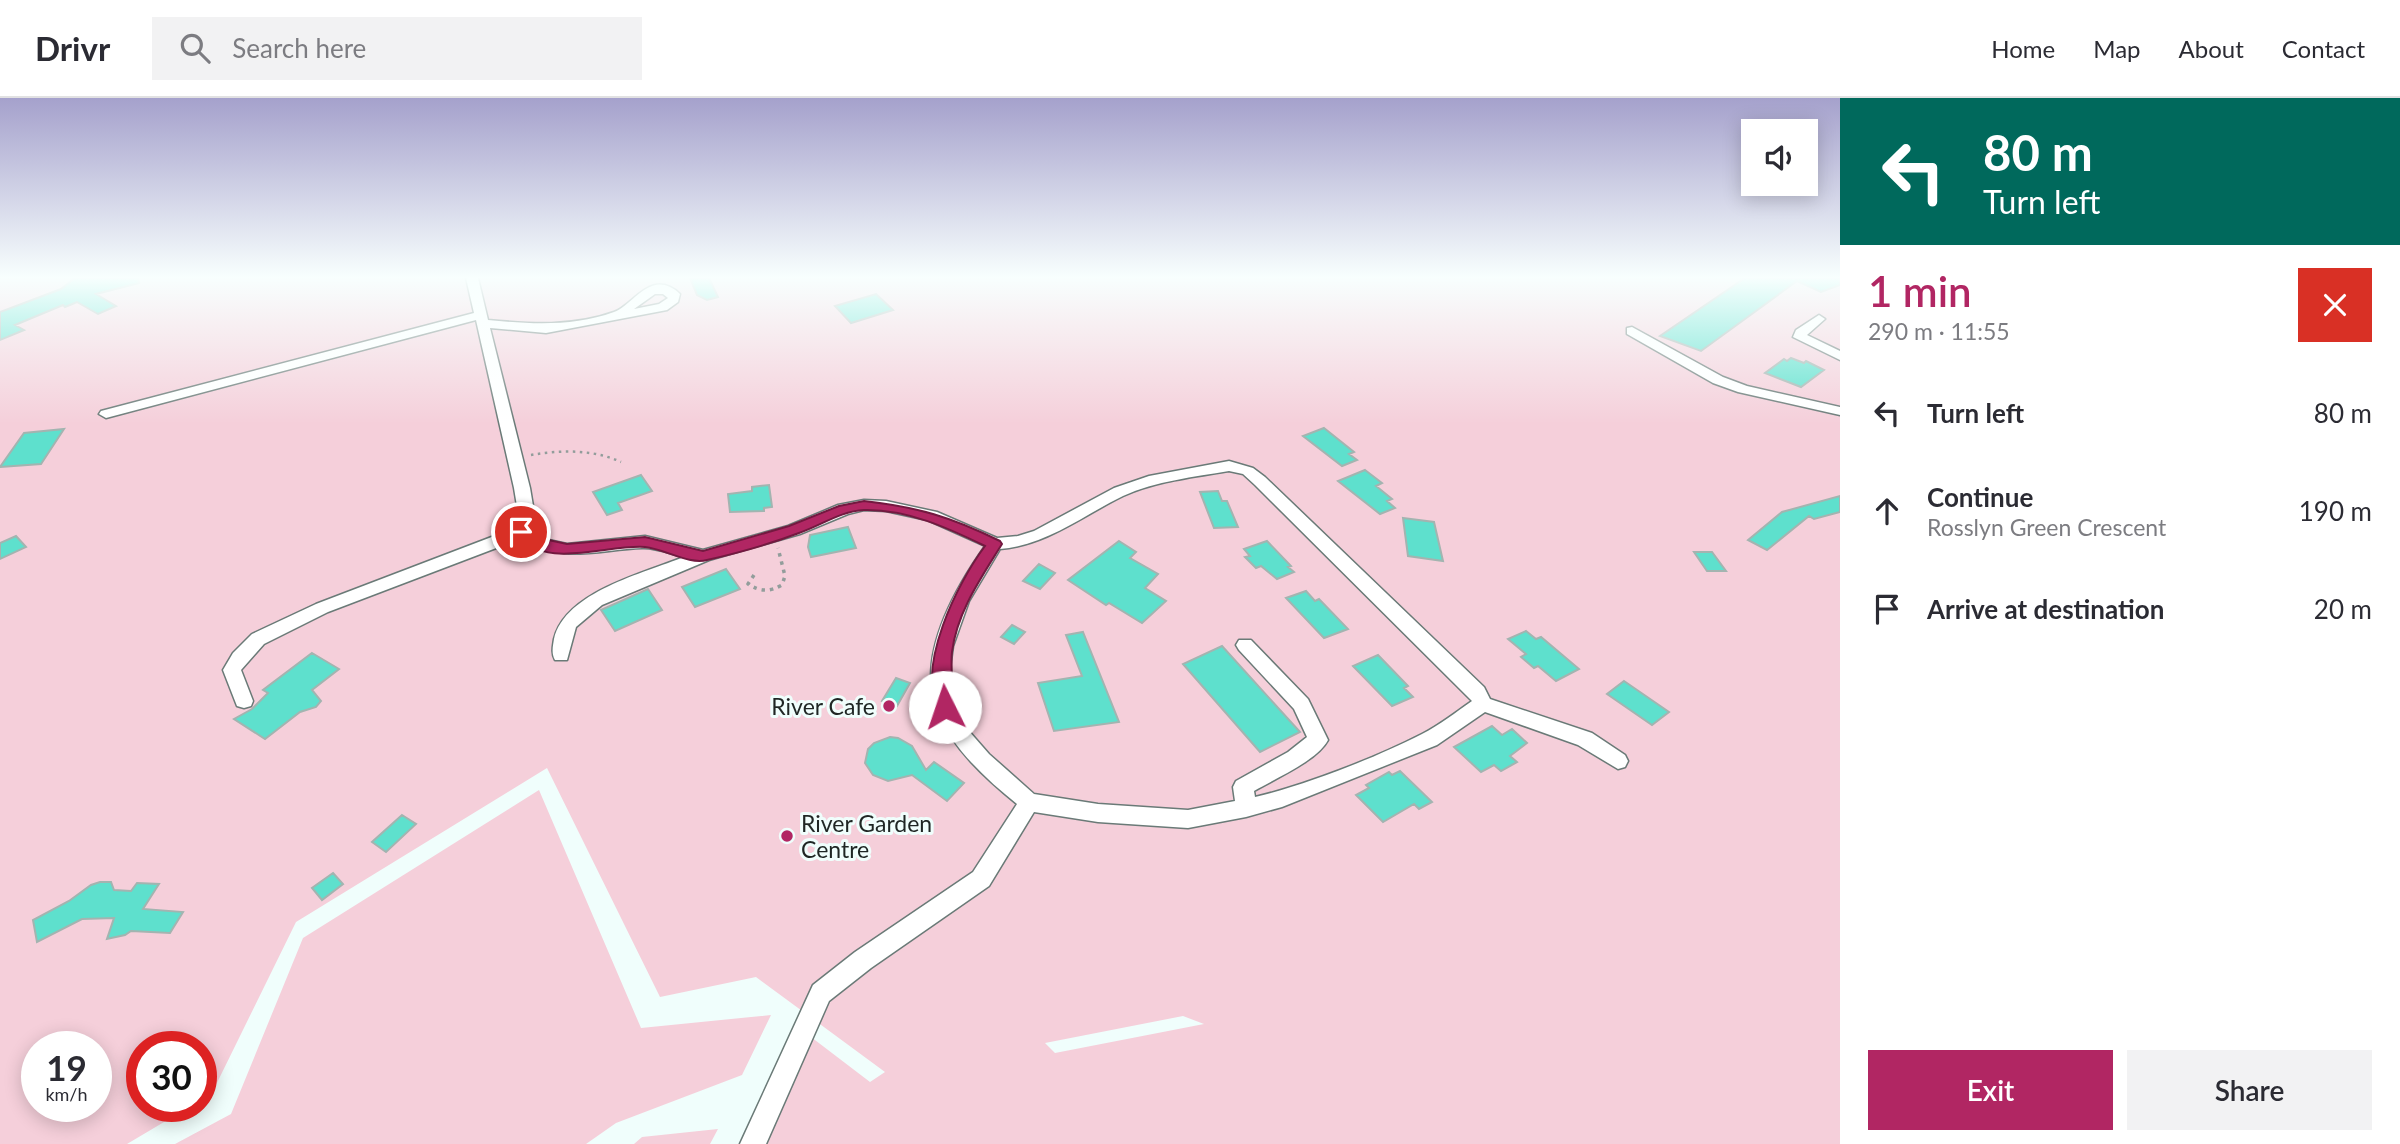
<!DOCTYPE html>
<meta charset="utf-8">
<style>
:root{--surface:#fff;--page:#f2f2f3;--text:#2b2b33;--muted:#7c7c81;--line:#e1e1e2;--accent:#b12663}
body{margin:0;font-family:Lato,sans-serif;background:var(--page);color:var(--text);height:100vh;display:flex;flex-direction:column;font-size:26px;white-space:nowrap}
*{box-sizing:border-box;margin:0}
p{font-size:23px;color:var(--muted)}
.icon{flex:none;width:38px;height:38px;fill:none;stroke:currentColor;stroke-width:2;stroke-linecap:round;stroke-linejoin:round}
.map{position:relative;flex:1;overflow:hidden}
.side{display:flex;flex-direction:column;background:var(--surface);width:560px}
.side>*{flex:none}
.top-card{background:#00695c;color:#fff;overflow:hidden}
.controls{position:absolute;left:1741px;top:21px;display:grid;gap:14px}
.controls a{display:grid;place-items:center;width:77px;height:77px;border-radius:0px;background:var(--surface);box-shadow:0 4px 18px #0003;font-size:35px}
.speed{position:absolute;left:21px;top:933px;display:flex;gap:14px;font-size:35px;font-weight:700;text-align:center}
.speed>*{display:grid;place-content:center;width:91px;height:91px;border-radius:50%;background:var(--surface);box-shadow:0 4px 18px #0003;line-height:1}
.speed small{font-size:18px;font-weight:400}
.speed .limit{border:10px solid #d22;background:#fff;color:#111}
.pin{position:absolute;display:grid;place-items:center;width:60px;height:60px;color:#fff;margin:-30px;border:4px solid #fff;border-radius:50%;box-shadow:0 2px 7px #0007}
.me{position:absolute;width:77px;margin:-38px;rotate:356deg;stroke-linejoin:round;filter:drop-shadow(0 0 5px #0008)}
.turn{display:flex;align-items:center;gap:24px;height:147px;padding:0 28px;font-size:32px}
.turn .icon{width:91px;height:91px;stroke-width:2.5}
.turn b{display:block;font-size:49px;line-height:60px}
.round{display:grid;place-items:center;flex:none;width:74px;height:74px;border-radius:0px;background:var(--page)}
.headline{display:flex;align-items:center;justify-content:space-between;height:119px;padding:0 28px}
h1{font-size:42px;font-weight:600;line-height:52px;color:var(--accent)}
.primary-button{display:flex;gap:14px;margin-top:auto;padding:14px 28px}
.primary-button a{flex:1;height:80px;border-radius:0px;background:var(--accent);color:#fff;font-size:28px;font-weight:600;line-height:80px;text-align:center}
.primary-button a+a{background:var(--page);color:var(--text)}
ul{padding:0;list-style:none}
li{display:flex;align-items:center;gap:21px;height:98px;padding:0 28px}
li div{flex:1}
li b{display:block;font-size:26px}
li em{font-style:normal}
header{display:flex;align-items:center;gap:42px;box-sizing:border-box;height:98px;padding:0 35px;background:var(--surface);border-bottom:2px solid var(--line)}
header strong{font-size:33px}
nav{display:flex;gap:38px;margin-inline-start:auto;font-size:24px}
.search{width:490px;height:63px;background:var(--page);display:flex;align-items:center;gap:18px;box-sizing:border-box;padding:0 24px;border-radius:0px;color:var(--muted);font-size:26px}
main{display:flex;flex:1;min-height:0}
.map>svg:first-child{display:block}
</style>
<header>
<strong>Drivr</strong>
<div class="search"><svg class="icon" aria-label="search" viewBox="0 0 24 24"><circle cx="10" cy="10" r="6"/><path d="M15 15l6 6"/></svg>Search here</div>
<nav><a>Home</a><a>Map</a><a>About</a><a>Contact</a></nav>
</header>
<main>
<div class="map">
<svg width="1840" height="1046" viewBox="0 0 1840 1046">
<rect width="100%" height="100%" fill="#f0fefc"/>
<path fill="#f5cfda" fill-rule="evenodd" d="M0,180H1840V1046H761L811,939L870,984L885,974L756,879L660,899L547,670L296,824L212,995L201,1002V948H142V1008H191L127,1046H0ZM1183,918L1204,926L1055,955L1045,945ZM37,948H96V1008H37Z
M539,692L641,930L771,917L742,977L616,1025L586,1046H175L231,1016L303,840Z
M718,1031L710,1046H634L642,1039Z"/>
<path fill="#5ee0cd" stroke="#a3b4b0" stroke-width="2" d="M75,180H138L139,185L96,196L116,208L98,216L77,204L65,209L63,207L15,227L24,232L0,242V214L61,191Z
M690,180H709L718,199L707,202L697,197Z
M1745,180H1840V187L1821,194L1797,183L1701,253L1660,238Z
M876,196L893,212L851,225L835,208Z
M1791,260L1804,265L1806,263L1824,272L1801,289L1765,275L1784,261L1787,263Z
M1324,330L1354,354L1349,356L1357,362L1342,368L1303,338Z
M64,331L41,366L0,369L24,335Z
M1365,372L1382,385L1376,388L1392,401L1387,403L1395,410L1380,416L1338,383Z
M641,377L652,393L618,405L622,412L607,417L593,394Z
M769,387L772,409L764,410V413L730,414L728,396L752,393V389Z
M1218,393L1222,403H1227L1238,429L1214,430L1200,394Z
M1840,398V414L1814,421L1809,418L1767,452L1748,442L1782,414Z
M1403,420L1434,424L1443,463L1408,458Z
M848,429L856,450L811,459L808,449L810,437Z
M16,438L26,449L0,461V445Z
M1119,443L1136,454L1130,460L1158,476L1145,490L1166,503L1142,525L1109,505L1106,507L1068,482Z
M1267,443L1291,468L1288,469L1294,474L1277,481L1261,468L1256,470L1245,459L1250,458L1244,451Z
M1694,454H1712L1726,473H1707Z
M1039,466L1055,475L1040,491L1023,483Z
M726,471L740,491L695,509L682,489Z
M648,491L662,512L615,533L601,512Z
M1306,493L1315,503L1319,501L1348,531L1324,540L1286,500Z
M1012,527L1025,534L1014,546L1001,539Z
M1526,533L1536,541L1541,539L1579,571L1556,583L1538,568L1534,570L1521,559L1526,556L1508,541Z
M1083,534L1119,624L1054,633L1038,585L1082,578L1066,537Z
M1222,548L1300,634L1260,654L1183,566Z
M312,555L339,571L312,592L321,603L316,609L300,614L265,641L234,621L252,611L268,595L263,592Z
M1378,557L1408,588L1404,590L1413,599L1392,608L1353,568Z
M896,580L910,585L897,608L882,603Z
M1624,583L1669,614L1652,627L1607,596Z
M1492,628L1502,637L1512,631L1527,645L1510,658L1517,664L1501,673L1494,667L1481,674L1454,649Z
M890,639L898,640L912,648L926,672L934,664L964,685L947,703L912,677L888,683L873,677L865,665L868,651L874,645Z
M1400,673L1432,704L1419,711L1414,706L1383,724L1356,697L1369,690L1366,687L1389,674L1392,677Z
M402,717L416,726L386,754L372,744Z
M333,775L343,786L322,802L312,790Z
M100,784H111L114,792L131,793L137,785L159,786L143,811L183,814L170,835L131,833L125,837L107,841L114,820L82,821L37,844L33,822L69,803L91,787Z"/>
<g fill="none" stroke-linecap="round" stroke-linejoin="round">
<defs>
<path id="minor" d="M466,180H478L488,222C530,226 573,229 614,214C633,208 651,169 680,196L678,204L667,212L546,235L490,230L530,390L535,420L530,432L544,441L567,446L645,438L703,452L788,428L838,407L864,402L886,403L937,414L997,440L1018,438L1034,433L1114,390L1149,378L1229,363L1253,370L1265,379L1484,589L1490,601L1592,635L1625,657L1628,663L1625,669L1618,671L1578,647L1485,614L1437,647L1282,709L1246,719L1188,730L1098,724L1034,714L989,788L871,870L829,903L766,1046H740L813,887L855,854L973,774L1017,706C986,681 952,650 937,613C916,558 954,492 985,448L927,422L886,413L864,412L848,416L800,436L709,462L602,507L576,529L567,562H555C551,555 553,548 554,541C565,494 644,475 684,459C671,456 655,449 642,450C596,452 562,466 520,441L328,514L264,546L241,572L253,603L251,608L244,610L237,608L223,572L233,555L252,536L316,506L515,430L519,420L514,390L476,222L106,320L99,316L101,313L474,215ZM655,196H663L668,200L659,206L634,211ZM1229,373L1243,376L1255,387L1472,603C1456,614 1440,627 1422,636C1375,660 1306,687 1255,699L1254,693C1274,681 1317,663 1328,642L1308,601L1251,542H1239L1236,547L1239,552L1294,611L1307,639L1288,654L1236,683L1233,689L1235,703L1188,712L1098,706L1034,696L989,656L968,632L955,612L950,592V570L953,548L969,503L1000,451C1047,447 1082,418 1123,398C1156,383 1194,379 1229,373Z
M1819,217L1825,221L1807,237L1840,253V262L1793,239L1796,232Z
M1632,229L1723,279L1747,288L1840,309V317L1738,294L1713,285L1627,236V230Z"/>
</defs>
<use href="#minor" stroke="#6a7a77" stroke-width="3"/>
<path stroke="#929d9b" stroke-width="2.5" stroke-dasharray="2.5 4.5" stroke-linecap="butt" d="M531,357C560,352 593,351 621,364"/>
<path stroke="#929d9b" stroke-width="3.5" stroke-dasharray="3.5 5" stroke-linecap="butt" d="M754,477L748,486C761,494 769,494 782,487L785,478L778,450"/>
<use href="#minor" fill="#fff" fill-rule="evenodd"/>
</g>
<linearGradient id="sky" x2="0" y2="1"><stop stop-color="#a5a1cc"/><stop offset="0.55" stop-color="#f8fffe"/><stop offset="1" stop-color="#f8fffe" stop-opacity="0"/></linearGradient>
<rect width="1840" height="326" fill="url(#sky)"/>
<path fill="#b12663" stroke="#731940" stroke-width="2" d="M864,403C918,409 951,419 1000,443L1002,446C981,480 957,514 952,554C950,568 955,605 951,613H939C915,569 958,484 985,448C948,430 907,411 864,412C841,413 820,428 799,435C770,446 738,455 707,462C689,467 665,451 645,449C606,446 544,474 514,434L521,429L544,441L567,446L645,439L703,453L789,428L839,408Z"/>
<g fill="#b12663" stroke="#f0fefc" stroke-width="2.5">
<circle cx="889" cy="608" r="7"/>
<circle cx="787" cy="738" r="7"/>
</g>
<g text-anchor="middle" dominant-baseline="central" stroke-width="6" stroke-linejoin="round" paint-order="stroke">
<g font-size="23" fill="#1f2624" stroke="#f0fefc" text-anchor="end">
<text x="875" y="608">River Cafe</text>
<text x="801" y="725" text-anchor="start">River Garden<tspan x="801" dy="26">Centre</tspan></text>
</g>
</g>
</svg>
<div class="controls">
<a><svg class="icon" aria-label="sound" viewBox="0 0 24 24"><path d="M4 9h4l5-4v14l-5-4H4zM17 9q2 3 0 6"/></svg></a>
</div>
<div class="speed"><div>19<small>km/h</small></div><div class="limit">30</div></div>
<div class="pin" style="left:521px;top:434px;background:#d93025"><svg class="icon" aria-label="arrive" viewBox="0 0 24 24"><path d="M6 21V4h12l-3 4 3 4H6"/></svg></div>
<svg class="me" style="left:945px;top:609px" viewBox="-20 -20 40 40"><circle r="19" fill="#fff"/><path d="M0-13L10 11 0 6-10 11z" fill="#b12663"/></svg>
</div>
<section class="side">
<div class="top-card">
<div class="turn"><svg class="icon" aria-label="left" viewBox="0 0 24 24"><path d="M17 20v-9H6M10 6l-5 5 5 5"/></svg><div><b>80 m</b>Turn left</div></div>
</div>
<div class="headline"><div><h1>1 min</h1><p>290 m · 11:55</p></div><a class="round" style="background:#d93025;color:#fff"><svg class="icon" aria-label="close" viewBox="0 0 24 24"><path d="M6 6l12 12M18 6L6 18"/></svg></a></div>
<ul>
<li><svg class="icon" aria-label="left" viewBox="0 0 24 24"><path d="M17 20v-9H6M10 6l-5 5 5 5"/></svg><div><b>Turn left</b></div><em>80 m</em></li>
<li><svg class="icon" aria-label="ahead" viewBox="0 0 24 24"><path d="M12 20V5M6 11l6-6 6 6"/></svg><div><b>Continue</b><p>Rosslyn Green Crescent</p></div><em>190 m</em></li>
<li><svg class="icon" aria-label="arrive" viewBox="0 0 24 24"><path d="M6 21V4h12l-3 4 3 4H6"/></svg><div><b>Arrive at destination</b></div><em>20 m</em></li>
</ul>
<div class="primary-button"><a>Exit</a><a>Share</a></div>
</section>
</main>
